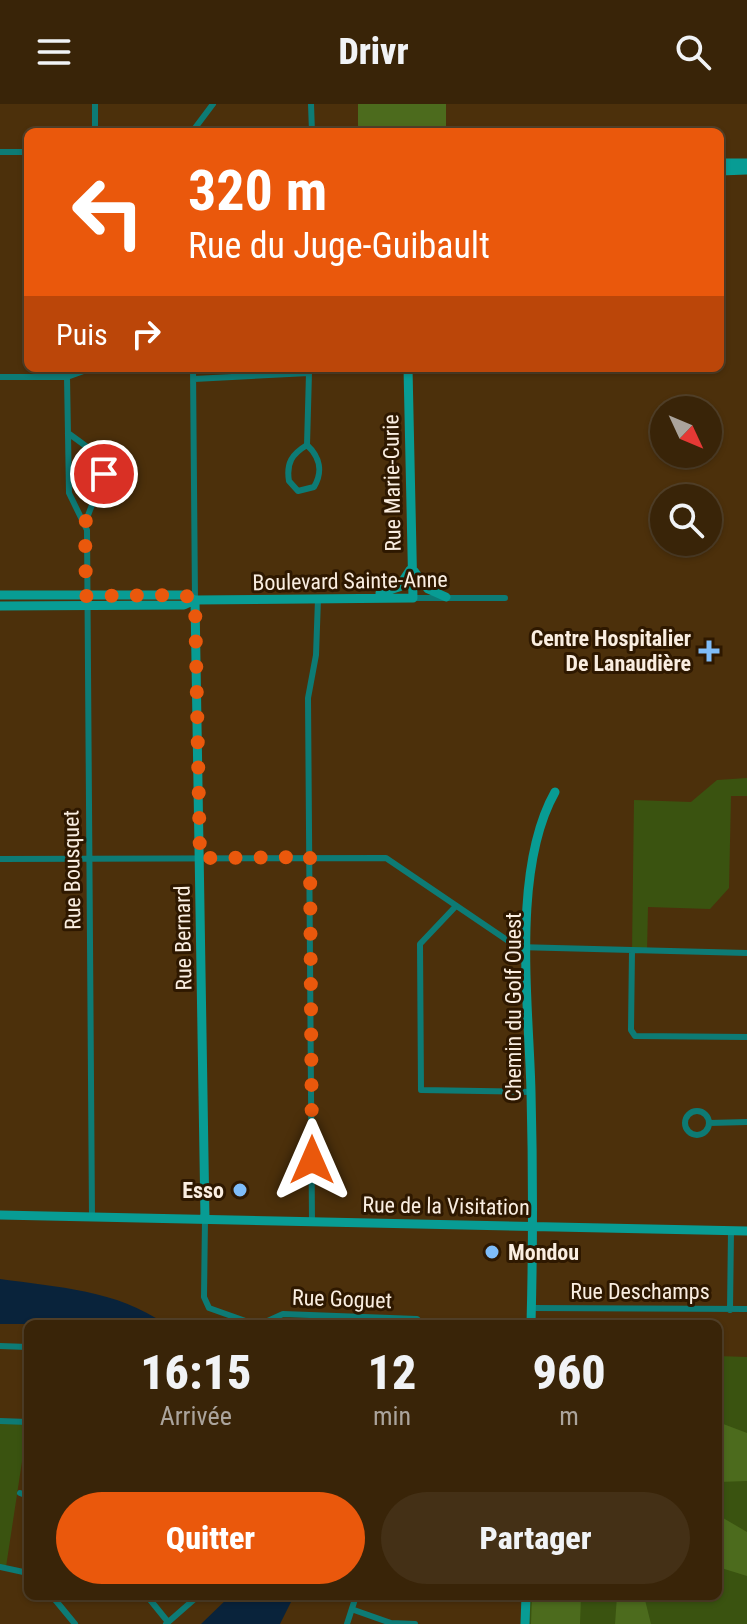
<!DOCTYPE html>
<html lang="fr">
<meta charset="utf-8">
<style>
:root{--surface:#392408;--page:#443016;--text:#f1f3f6;--muted:#aba49c;--line:#534129;--accent:#ea580c}
body{margin:0;font-family:"Roboto Condensed",sans-serif;background:var(--page);color:var(--text);height:100vh;display:flex;flex-direction:column;font-size:30px;white-space:nowrap}
*{box-sizing:border-box;margin:0}
p{font-size:26px;color:var(--muted)}
.icon{flex:none;width:44px;height:44px;fill:none;stroke:currentColor;stroke-width:2;stroke-linecap:round;stroke-linejoin:round}
.map{position:relative;flex:1;overflow:hidden}
.details{position:absolute;left:24px;top:1216px;width:698px;height:280px;display:flex;flex-direction:column;background:var(--surface);border-radius:12px;box-shadow:0 2px 6px #0004,0 0 0 2px var(--line)}
.details>*{flex:none}
.top-card{position:absolute;left:24px;top:24px;width:700px;height:244px;border-radius:12px;box-shadow:0 2px 6px #0004,0 0 0 2px var(--line);background:#ea580c;color:#fff;overflow:hidden}
.needle{width:52px;rotate:134deg}
.buttons{position:absolute;left:650px;top:292px;display:grid;gap:16px}
.buttons a{display:grid;place-items:center;width:72px;height:72px;border-radius:50%;background:var(--surface);box-shadow:0 2px 6px #0004,0 0 0 2px var(--line);font-size:40px}
.pin{position:absolute;display:grid;place-items:center;width:68px;height:68px;color:#fff;margin:-34px;border:4px solid #fff;border-radius:50%;box-shadow:0 2px 8px #0007}
.me{position:absolute;width:88px;margin:-44px;rotate:0deg;stroke-linejoin:round;filter:drop-shadow(0 0 6px #0008)}
.turn{display:flex;align-items:center;gap:28px;height:168px;padding:0 32px;font-size:36px}
.turn .icon{width:104px;height:104px;stroke-width:2.5}
.turn b{display:block;font-size:56px;line-height:68px}
.then{display:flex;align-items:center;height:76px;padding:0 32px;background:#0003;gap:16px;font-size:30px}
.eta{display:flex;justify-content:space-evenly;align-items:center;height:136px;text-align:center}
.eta b{font-size:48px;font-weight:800;line-height:56px}
.action{display:flex;gap:16px;margin-top:auto;padding:16px 32px}
.action a{flex:1;height:92px;border-radius:48px;background:var(--accent);color:#fff;font-size:32px;font-weight:800;line-height:92px;text-align:center}
.action a+a{background:var(--page);color:var(--text)}
header{display:flex;justify-content:space-between;align-items:center;height:104px;padding:0 32px;background:var(--surface);font-size:36px;font-weight:800}
.map>svg:first-child{display:block}
</style>
<header><svg class="icon" aria-label="menu" viewBox="0 0 24 24"><path d="M4 6h16M4 12h16M4 18h16"/></svg>Drivr<svg class="icon" aria-label="search" viewBox="0 0 24 24"><circle cx="10" cy="10" r="6"/><path d="M15 15l6 6"/></svg></header>
<div class="map">
<svg width="747" height="1520" viewBox="0 0 747 1520">
<rect width="100%" height="100%" fill="#4c300b"/>
<path fill="#3a5310" d="M747,674V692H731L729,784L710,805L648,803L647,847H632L634,696L691,698L717,676Z
M718,1252L747,1253V1520H523L524,1492H718Z
M0,1317L28,1318L6,1463H0Z"/>
<path fill="#4c6b1d" d="M358,0H446V28H358Z
M718,1318L747,1329V1377L718,1378Z
M718,1411L747,1428V1472L718,1463Z
M532,1492H581L580,1520H531Z
M617,1492H644L651,1520H615Z"/>
<path fill="#09233b" d="M0,1175C57,1183 117,1186 165,1220H0Z
M230,1492H294L280,1520H201Z"/>
<g fill="none" stroke-linecap="round" stroke-linejoin="round">
<path stroke="#0d7b75" stroke-width="6" d="M95,0V28
M311,0L312,28
M192,28L213,0
M297,28L312,27
M0,48H28
M193,264L195,496
M0,273H67L92,264
M67,273L69,389L87,426L92,1113
M194,275L309,269
M68,329L105,356L104,370L85,419
M307,341C320,353 323,368 314,383L298,387L289,377C286,359 292,350 307,341Z
M307,341L309,269
M413,494H505
M0,755L386,754L517,843L747,849
M456,802L420,840L421,986L531,988
M632,847L631,926L635,932L747,933
M685 1019a12 12 0 1 1 24 0a12 12 0 1 1-24 0Z
M709,1019L747,1018
M205,1115L204,1193L209,1204L254,1220
M312,1117L308,594L316,551L318,495
M532,1204L747,1205
M730,1206L731,1127
M261,1220L283,1210L417,1215L423,1220
M0,1242L28,1243
M0,1317L28,1318
M20,1389L28,1392
M0,1463L28,1469
M52,1492L75,1520
M147,1492L168,1518
M354,1506L391,1519L415,1520
M166,1520L198,1492
M347,1520L356,1492"/>
<path stroke="#089c94" stroke-width="9" d="M720,59H747
M720,67L747,66
M414,467L428,485L446,493
M380,489L399,483L410,466
M0,491H184L195,496L413,494L408,264
M195,496L205,1115
M0,502L184,501L195,496
M0,1111L747,1127
M531,1220C533,1143 533,1066 531,988C529,901 511,766 555,688
M525,1520L526,1492"/>
</g>
<g fill="none" stroke-linecap="round" stroke-linejoin="round">
<path stroke="#ea580c" stroke-width="14" stroke-dasharray="0 25.2" d="M104,370L85,419L86,492L184,491L195,496L200,754L310,753L312,1056"/>
</g>
<g fill="#7fbdf9" stroke="#2e1800" stroke-width="3">
<path d="M705 535h8v8h8v8h-8v8h-8v-8h-8v-8h8z"/>
<circle cx="240" cy="1086" r="8"/>
<circle cx="492" cy="1148" r="8"/>
</g>
<g text-anchor="middle" dominant-baseline="central" stroke-width="6" stroke-linejoin="round" paint-order="stroke">
<g font-size="22" fill="#faeee1" stroke="#2e1800">
<text transform="translate(392 379) rotate(-91)">Rue Marie-Curie</text>
<text transform="translate(350 477) rotate(-1)">Boulevard Sainte-Anne</text>
<text transform="translate(72 766) rotate(-91)">Rue Bousquet</text>
<text transform="translate(183 834) rotate(-91)">Rue Bernard</text>
<text transform="translate(513 903) rotate(-90)">Chemin du Golf Ouest</text>
<text transform="translate(446 1102) rotate(1)">Rue de la Visitation</text>
<text x="640" y="1187">Rue Deschamps</text>
<text transform="translate(342 1195) rotate(2)">Rue Goguet</text>
</g>
<g font-size="22" font-weight="bold" fill="#faeee1" stroke="#2e1800" text-anchor="end">
<text x="691" y="534">Centre Hospitalier<tspan x="691" dy="25">De Lanaudière</tspan></text>
<text x="224" y="1086">Esso</text>
<text x="508" y="1148" text-anchor="start">Mondou</text>
</g>
</g>
</svg>
<div class="buttons">
<a><svg class="needle" viewBox="-14 -14 28 28"><path d="M0-13l5 13h-10z" fill="#e53935"/><path d="M0 13l5-13h-10z" fill="#aba49c"/></svg></a>
<a><svg class="icon" aria-label="search" viewBox="0 0 24 24"><circle cx="10" cy="10" r="6"/><path d="M15 15l6 6"/></svg></a>
</div>
<div class="pin" style="left:104px;top:370px;background:#d93025"><svg class="icon" aria-label="arrive" viewBox="0 0 24 24"><path d="M6 21V4h12l-3 4 3 4H6"/></svg></div>
<svg class="me" style="left:312px;top:1056px" viewBox="-20 -20 40 40"><path d="M0-17L14 15 0 8-14 15z" fill="#ea580c" stroke="#fff" stroke-width="4"/></svg>
<div class="top-card">
<div class="turn"><svg class="icon" aria-label="left" viewBox="0 0 24 24"><path d="M17 20v-9H6M10 6l-5 5 5 5"/></svg><div><b>320 m</b>Rue du Juge-Guibault</div></div>
<div class="then">Puis<svg class="icon" aria-label="right" viewBox="0 0 24 24"><path d="M7 20v-9h11M14 6l5 5-5 5"/></svg></div>
</div>
<section class="details">
<div class="eta">
<div><b>16:15</b><p>Arrivée</p></div>
<div><b>12</b><p>min</p></div>
<div><b>960</b><p>m</p></div>
</div>
<div class="action"><a>Quitter</a><a>Partager</a></div>
</section>
</div>
